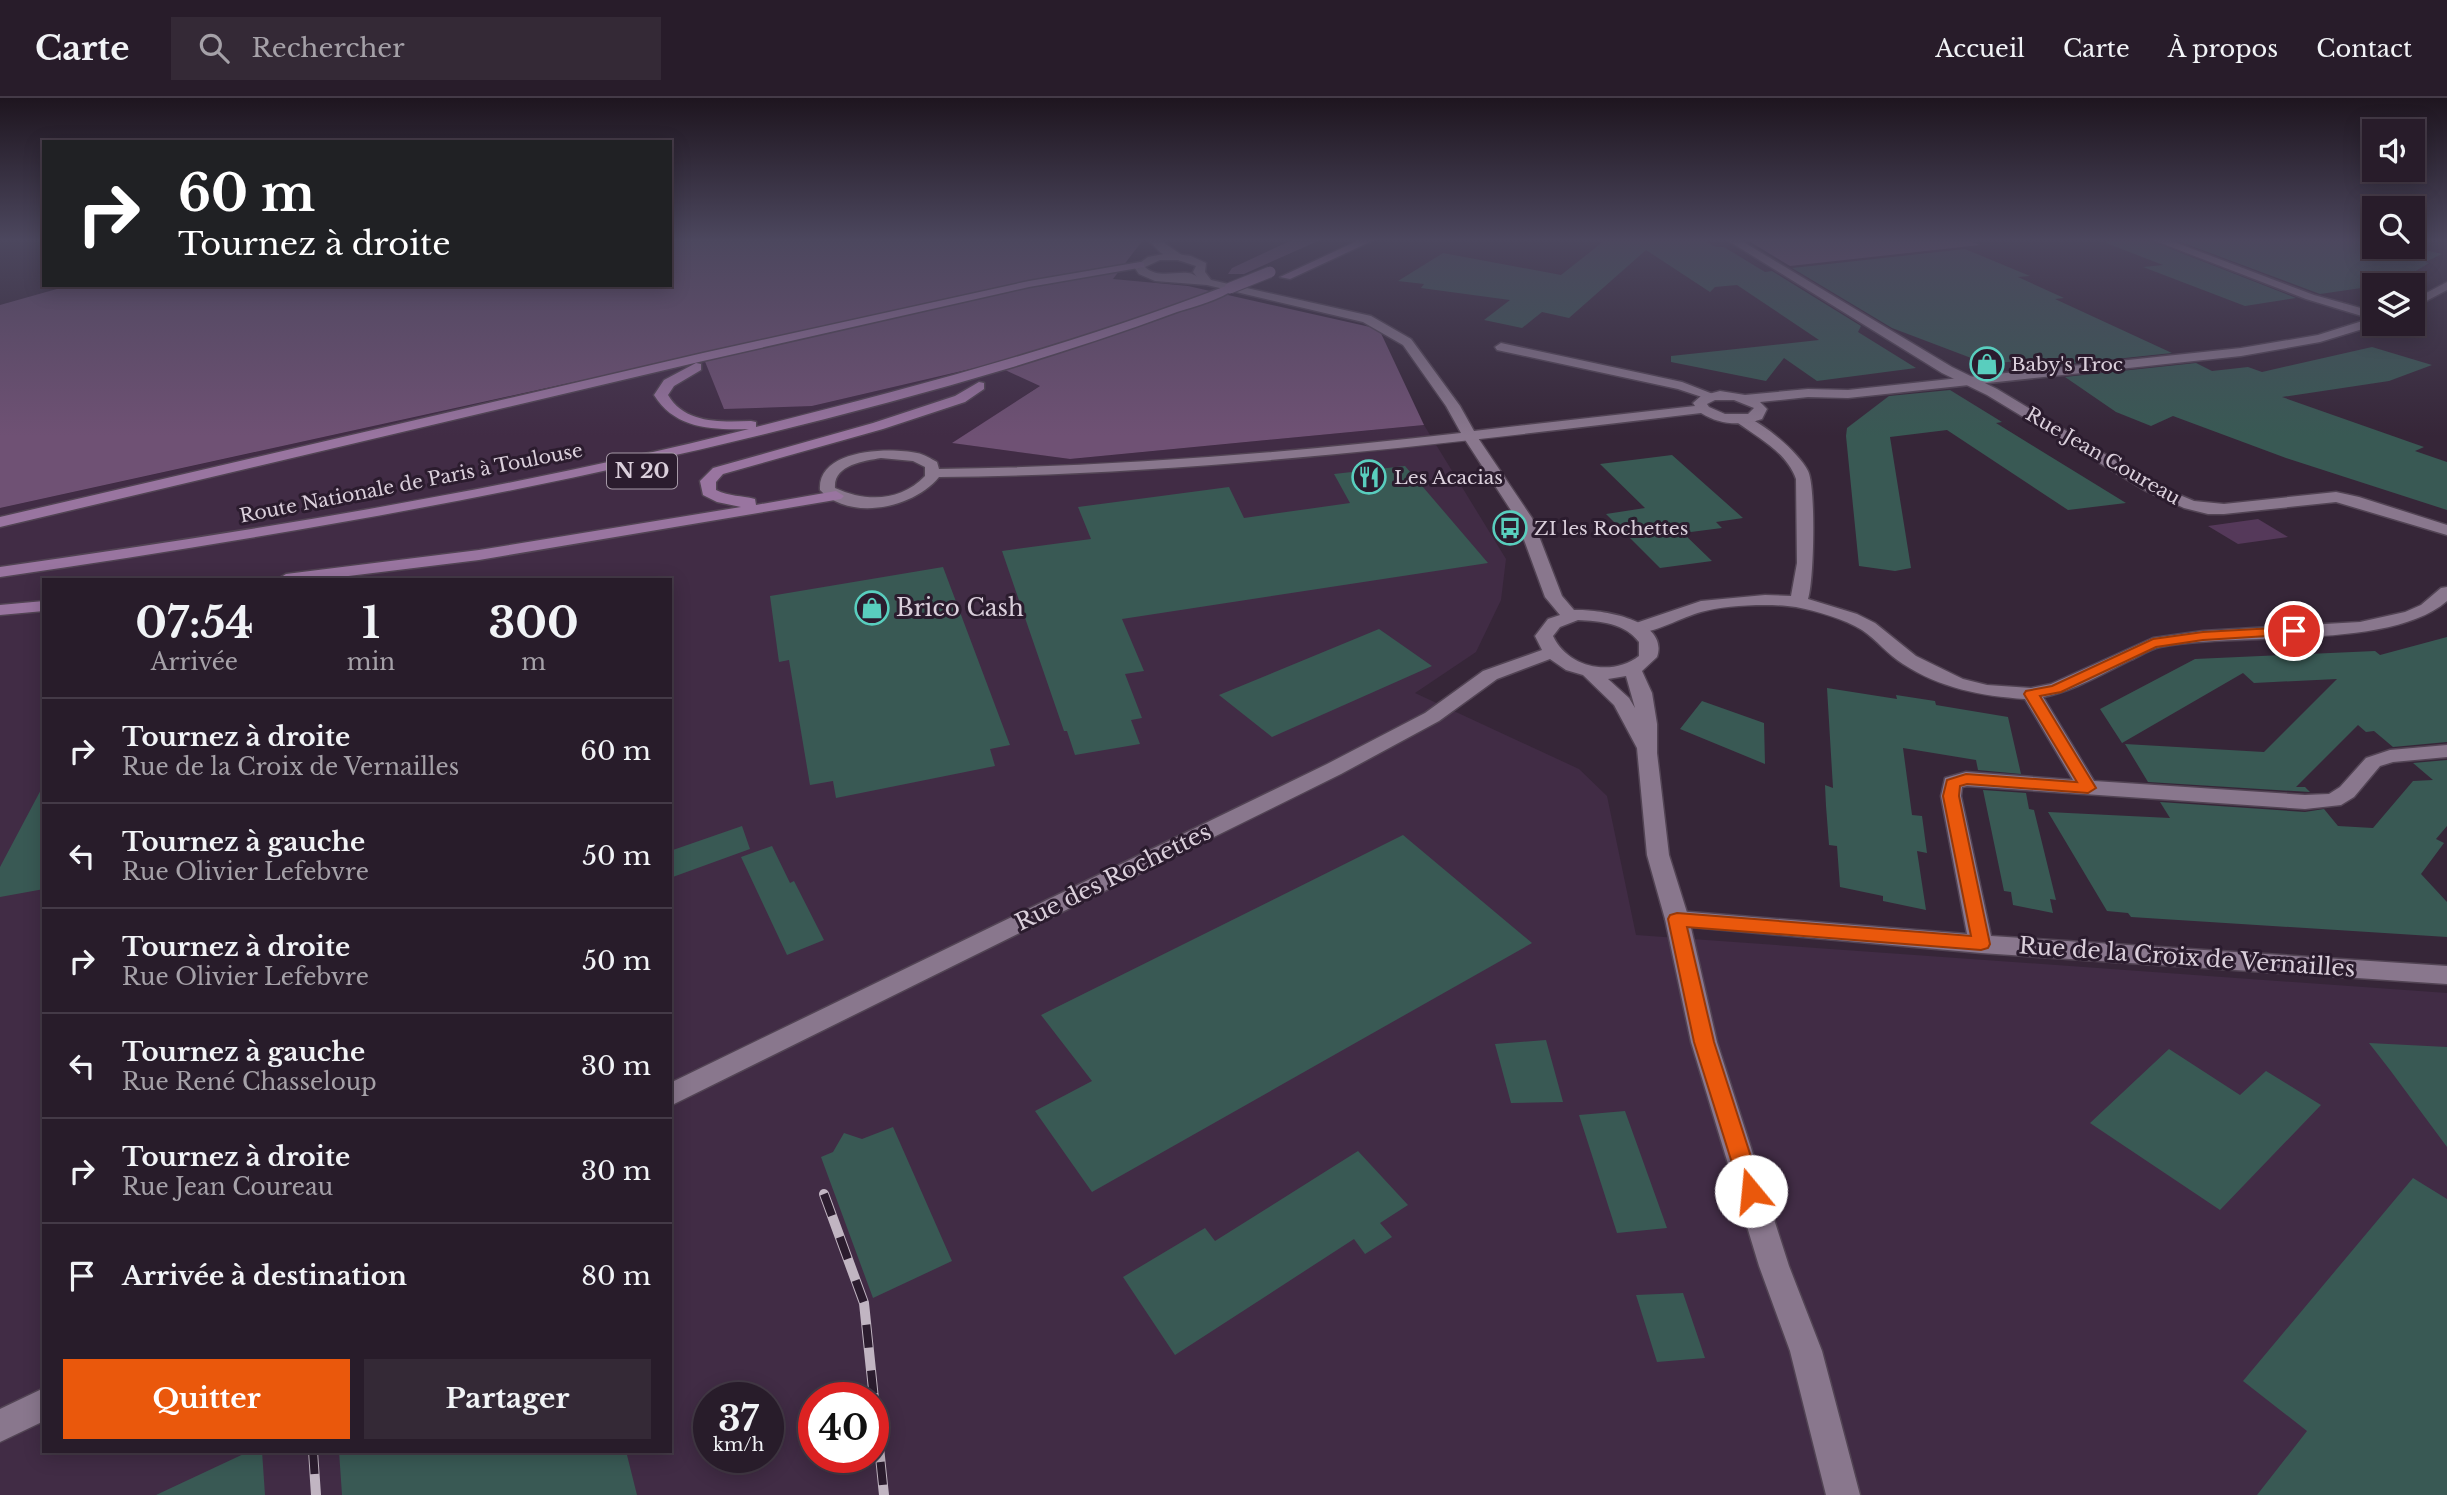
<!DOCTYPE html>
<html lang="fr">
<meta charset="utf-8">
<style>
:root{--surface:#281c2a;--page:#342936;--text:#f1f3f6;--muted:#a5a1a8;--line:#443a47;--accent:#ea580c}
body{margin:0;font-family:"Libre Baskerville",serif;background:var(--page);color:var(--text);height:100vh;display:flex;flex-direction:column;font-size:26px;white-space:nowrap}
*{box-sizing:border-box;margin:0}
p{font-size:23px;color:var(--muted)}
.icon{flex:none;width:38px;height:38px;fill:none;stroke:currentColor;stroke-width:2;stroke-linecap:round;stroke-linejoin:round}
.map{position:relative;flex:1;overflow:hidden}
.details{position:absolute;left:42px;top:480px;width:630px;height:875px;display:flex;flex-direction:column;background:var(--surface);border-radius:0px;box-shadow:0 4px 18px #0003,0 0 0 2px var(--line)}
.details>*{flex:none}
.top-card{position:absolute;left:42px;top:42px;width:630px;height:147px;border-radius:0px;box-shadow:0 4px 18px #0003,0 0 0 2px var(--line);background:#202124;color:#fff;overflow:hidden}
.fabs{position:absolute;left:2362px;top:21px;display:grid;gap:14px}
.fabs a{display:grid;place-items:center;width:63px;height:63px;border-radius:0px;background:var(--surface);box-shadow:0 4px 18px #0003,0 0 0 2px var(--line);font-size:35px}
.speed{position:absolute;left:693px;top:1284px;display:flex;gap:14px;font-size:35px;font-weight:700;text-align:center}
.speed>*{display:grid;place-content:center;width:91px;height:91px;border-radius:50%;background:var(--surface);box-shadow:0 4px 18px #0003,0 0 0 2px var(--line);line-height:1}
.speed small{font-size:18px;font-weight:400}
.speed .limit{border:10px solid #d22;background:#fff;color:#111}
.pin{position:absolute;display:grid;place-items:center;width:60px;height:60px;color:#fff;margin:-30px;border:4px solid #fff;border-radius:50%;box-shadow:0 2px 7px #0007}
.me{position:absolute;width:77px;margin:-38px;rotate:343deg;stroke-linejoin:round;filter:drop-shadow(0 0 5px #0008)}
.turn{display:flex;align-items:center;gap:24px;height:147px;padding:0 21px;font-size:32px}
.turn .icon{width:91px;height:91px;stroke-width:2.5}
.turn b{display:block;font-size:49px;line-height:60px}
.eta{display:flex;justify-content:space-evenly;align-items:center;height:119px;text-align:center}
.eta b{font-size:42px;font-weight:700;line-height:49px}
.button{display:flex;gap:14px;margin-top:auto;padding:14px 21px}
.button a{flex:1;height:80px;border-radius:0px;background:var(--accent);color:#fff;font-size:28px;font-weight:700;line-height:80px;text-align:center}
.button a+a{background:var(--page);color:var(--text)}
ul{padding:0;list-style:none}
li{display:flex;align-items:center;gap:21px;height:105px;padding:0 21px;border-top:2px solid var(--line)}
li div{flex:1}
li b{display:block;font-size:26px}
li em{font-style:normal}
header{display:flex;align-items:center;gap:42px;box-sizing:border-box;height:98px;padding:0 35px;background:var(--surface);border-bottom:2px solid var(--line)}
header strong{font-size:33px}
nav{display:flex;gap:38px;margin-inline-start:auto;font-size:24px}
.search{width:490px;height:63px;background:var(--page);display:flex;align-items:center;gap:18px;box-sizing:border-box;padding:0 24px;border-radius:0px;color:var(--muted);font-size:26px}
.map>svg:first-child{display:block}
</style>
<header>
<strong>Carte</strong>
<div class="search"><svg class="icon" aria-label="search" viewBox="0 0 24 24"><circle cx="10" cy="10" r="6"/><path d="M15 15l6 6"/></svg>Rechercher</div>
<nav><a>Accueil</a><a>Carte</a><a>À propos</a><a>Contact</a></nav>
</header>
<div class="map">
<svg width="2447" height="1397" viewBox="0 0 2447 1397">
<rect width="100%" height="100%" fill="#362638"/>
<path fill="#412c45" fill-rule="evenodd" d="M703,256L812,308L992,266L1041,287L953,345L1070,361L1424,327L1506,461L1501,502L1476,554L1415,595L1579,671L1607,698L1636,837L2447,895V1397H0V410ZM44,481H670V1353H44ZM709,1300H768V1360H709ZM814,1300H873V1360H814Z"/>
<path fill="#55395a" d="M2258,421L2288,439L2238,446L2208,428Z"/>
<path fill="#6f5174" d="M670,142H1143L1113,181L1188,188L1379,231L1424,327L1070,361L952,345L1040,288L992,266L812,308L724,311L702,256L0,410V207L71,187H670Z
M1292,142H1320L1244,176H1228L1232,170Z
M1969,143L1980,147L1790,168L1747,142Z"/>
<path fill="#395954" d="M1604,143H1705L1716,149H1724L1765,174L1772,173L1861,228L1858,234L1916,270L1817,283L1784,260L1766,283L1671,264V258L1819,242L1737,187L1715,189L1710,194L1646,152L1569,220L1542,214L1522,230L1484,222L1510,202L1421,190L1424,186L1398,183L1443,155L1561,177Z
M2107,143H2151L2296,200L2245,208L2143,169L2163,167L2106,145Z
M2178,143H2375V149H2412L2442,156L2425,164L2429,165L2396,185L2320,196Z
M1965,151L2030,178L2018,179L2064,200L2055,201L2172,255L2049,268L2039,261L1987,266L1892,230L1792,170Z
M2372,249L2432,267L2389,283L2282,299L2424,349L2415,353L2447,364V412L2286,360L2173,318L2151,328L2116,314L2065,279L2196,265L2212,273L2248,269L2262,274Z
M1950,292L2002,324L1996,325L2126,405L2068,412L1947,332L1890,339L1911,470L1895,473L1859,468L1846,338L1847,330L1889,298Z
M1672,357L1743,420L1716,424L1722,430L1683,435L1712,463L1660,470L1606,416L1645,410L1600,366Z
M1405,368L1488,465L1122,521L1144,573L1125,576L1142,620L1131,622L1140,646L1075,657L1067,633H1064L1002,453L1091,441L1078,409L1229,389L1244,420L1350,405L1334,376Z
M943,469L1010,647L990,651L995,668L836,700L833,683L810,687L789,562L779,564L770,498Z
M1379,531L1432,568L1272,639L1219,597Z
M2447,539V644L2393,649L2374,633L2366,634L2358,627L2296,689H2305L2310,694L2148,684L2125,646L2264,654L2337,581L2254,585L2243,575L2122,645L2100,611L2195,561L2375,553L2380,557Z
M1827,590L1897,601L1896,597L1935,603L1936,607L2008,619L2021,676L1978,672L1976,662L1903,650L1912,717L1922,718L1927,755L1917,753L1926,812L1883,803V798L1840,789L1837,748L1829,747L1826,708L1825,687L1833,690Z
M1702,603L1764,625L1765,666L1680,631Z
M2447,662V728L2436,741L2444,745L2421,776L2447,804V839L2131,819L2128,815L2107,813L2048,714L2170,720L2160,704L2305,714L2324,711L2338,728L2373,730L2413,683L2433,682L2413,665Z
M44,686V791L0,799V769Z
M1983,692L2026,695L2029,711L2034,712L2056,802L2050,801L2053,815L2013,807L2011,794L2004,793Z
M742,728L750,751L670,780V753Z
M1403,737L1532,845L1092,1094L1035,1013L1092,983L1041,917Z
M772,748L790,785L794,783L824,842L787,857L741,759Z
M1546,942L1563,1004L1511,1005L1495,946Z
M2369,945L2447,949V1049L2390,972Z
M2169,951L2240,997L2266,973L2321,1007L2220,1112L2090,1025Z
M1625,1013L1667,1130L1617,1135L1579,1017Z
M893,1029L952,1163L873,1200L821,1059L833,1054L844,1035L862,1041Z
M1358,1053L1408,1107L1380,1125L1392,1139L1365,1156L1354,1141L1175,1257L1123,1179L1205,1130L1215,1143Z
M2413,1080L2447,1101V1397H2257L2307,1333L2243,1283Z
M1683,1195L1705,1260L1657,1264L1636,1197Z
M250,1353H262L265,1397H156Z
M339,1353H626L637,1397H342Z"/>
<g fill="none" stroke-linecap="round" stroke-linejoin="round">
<defs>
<path id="minor" d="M1148,142H1160L1186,160L1181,163L1161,155Z
M1727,142H1740L1952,269L1997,291L2156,387L2194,403L2224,406L2336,394L2359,399L2447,427V437L2336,404L2224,416H2208L2184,410L2146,393L1987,297L1942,275Z
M2153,142H2169L2314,197L2375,214V222L2306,201Z
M1501,245L1682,284L1718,298L1711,302L1678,291L1497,252L1495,249Z
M1743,318C1762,323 1799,355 1808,373C1816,389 1814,483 1808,501L1857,516L1875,525L1916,558L1963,581L1987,587L2031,590L2051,586L2153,540L2203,533L2360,524L2405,514L2421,507L2441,490L2447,489V503C2389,553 2238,533 2160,549C2150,551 2140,558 2131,562C2102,576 2074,593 2043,599L2094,683L2305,697L2329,696L2340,689L2366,660L2390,652L2447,647V659L2393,664L2380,668L2354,699L2341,707L2305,711L1967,688L1962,689L1961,698L1991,838L2447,868V886L1981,855L1669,827L1665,821L1669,815L1677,813L1967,836L1941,698L1945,680L1966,674L2073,682L2025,601C1981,598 1940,590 1903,566C1888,557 1877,542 1862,532C1844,521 1817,513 1796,509C1771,505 1725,507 1701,514C1682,519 1647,539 1630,535L1627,531L1630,527L1701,503L1765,497L1791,498L1797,465L1796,381C1787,355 1759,340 1738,325V319Z"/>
<path id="tertiary" d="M1469,333L1474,334L1532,420L1562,498L1574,512C1599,511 1670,521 1657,559L1642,573L1652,595L1657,626V655L1669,757L1689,821L1717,944L1789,1168L1822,1253L1860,1397H1826L1790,1253L1759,1168L1691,944L1665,821L1647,757L1637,650L1614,607L1583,577L1566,572L1550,561L1497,581L1439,623L1341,676L670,1008V985L1327,666L1425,615L1483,573L1542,552L1535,538L1548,521L1560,517L1545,499L1516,420L1462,337ZM1578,522C1600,523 1625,525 1639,544V558C1612,579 1568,570 1553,538L1560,529ZM1626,578L1635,610L1629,600L1608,581Z
M44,1290V1323L0,1344V1311Z"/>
<path id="secondary" d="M1169,155L1191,158L1206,165L1205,174L1211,182L1371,218L1411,241L1460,308L1474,333L1695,308L1693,305L1701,298L1720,293L1745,297L1808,291L1848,292L2241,250L2318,237L2375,219V226H2379L2320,244L2241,258L1848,300L1808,299L1760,304L1767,311L1762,321C1741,328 1720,327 1701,315C1447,345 1195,377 939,379C914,410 850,424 820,392C817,351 889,349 917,355C924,356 931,361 937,364L939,371C1114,369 1287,355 1461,335L1446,308L1403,247L1363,224L1207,187L1155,183L1139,176L1134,169L1148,159ZM1160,162H1178L1196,168L1193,174L1197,179C1186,168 1161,184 1145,169ZM1715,302H1734L1754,310L1748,316H1725L1709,309L1707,306ZM881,360L913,363L925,369V378C900,404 866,404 835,390C833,367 864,363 881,360Z
M2447,184V192L2413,210V202Z"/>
<path id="primary" d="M1359,142H1374L1290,181L1280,179Z
M1140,164L1144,165V169L1029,189L703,263L0,429V419L703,255L1029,183Z
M1226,188L1236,190C1220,202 1196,208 1177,214C1123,234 1068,252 1013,269C682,368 342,429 0,479V469C251,433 503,393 749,331C712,332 675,331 654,297L664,282L696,265L701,266V272L674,288L668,297C685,326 721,324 751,323L756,324V329C915,289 1073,247 1226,188Z
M979,284L984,285V291L965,304L883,331L723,376L716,384V392C730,399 741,397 755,401L756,407L836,393L844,398L841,401L479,462L324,481H278L286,476L479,452L741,409L717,404L703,397L700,383L713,370L873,325L955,298Z
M44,503V513L0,517V507Z"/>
</defs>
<use href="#minor" stroke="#524454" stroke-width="3"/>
<use href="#tertiary" stroke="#524454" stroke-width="3"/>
<use href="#secondary" stroke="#524454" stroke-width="3"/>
<use href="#primary" stroke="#524454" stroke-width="3"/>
<use href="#minor" fill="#89778d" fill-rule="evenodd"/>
<use href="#tertiary" fill="#89778d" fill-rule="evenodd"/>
<use href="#secondary" fill="#89778d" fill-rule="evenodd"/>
<use href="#primary" fill="#9975a0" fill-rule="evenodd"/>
<defs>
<path id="rail" d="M824,1096L864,1205L884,1397
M313,1353L316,1397"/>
</defs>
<use href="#rail" stroke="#c1b5c2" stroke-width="10"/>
<use href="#rail" stroke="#2b1c2e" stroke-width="8" stroke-dasharray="23" stroke-linecap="butt"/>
<defs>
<path id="primary-bridge" d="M1230,190L1270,174"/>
</defs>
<use href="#primary-bridge" stroke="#524454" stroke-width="13" stroke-linecap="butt"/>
<use href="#primary-bridge" stroke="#9975a0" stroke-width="11"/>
</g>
<linearGradient id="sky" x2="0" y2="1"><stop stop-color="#1e151f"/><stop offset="0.42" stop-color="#4c475e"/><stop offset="1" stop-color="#4c475e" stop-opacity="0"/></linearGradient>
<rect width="2447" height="338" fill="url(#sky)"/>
<path fill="#ea580c" stroke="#983908" stroke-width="2" d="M2294,529L2299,531V536L2203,542L2156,549L2061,594L2040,598L2096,690L2088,695L1967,686L1960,688L1959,698L1990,846L1988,850L1981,852L1687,829L1714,944L1762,1093L1759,1100L1751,1103L1743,1100L1694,944L1668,821L1670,817L1677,815L1971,838L1943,698L1947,682L1966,676L2077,684L2024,596L2026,593L2052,588L2153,541L2203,534Z"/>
<defs>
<symbol id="shop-ring" viewBox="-11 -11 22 22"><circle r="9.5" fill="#2b1c2e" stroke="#59cebe" stroke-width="1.5"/><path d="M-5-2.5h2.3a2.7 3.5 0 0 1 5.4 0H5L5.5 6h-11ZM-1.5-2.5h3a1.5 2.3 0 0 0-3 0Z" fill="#59cebe"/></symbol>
<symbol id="restaurant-ring" viewBox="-11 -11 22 22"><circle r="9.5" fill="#2b1c2e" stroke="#59cebe" stroke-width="1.5"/><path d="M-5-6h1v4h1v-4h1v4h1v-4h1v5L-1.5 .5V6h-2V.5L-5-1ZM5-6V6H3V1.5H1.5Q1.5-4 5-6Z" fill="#59cebe"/></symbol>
<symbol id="bus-ring" viewBox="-11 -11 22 22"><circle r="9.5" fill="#2b1c2e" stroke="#59cebe" stroke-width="1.5"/><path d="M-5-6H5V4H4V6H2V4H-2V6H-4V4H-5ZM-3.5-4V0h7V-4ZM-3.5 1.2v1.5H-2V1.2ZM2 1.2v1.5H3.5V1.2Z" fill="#59cebe"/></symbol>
</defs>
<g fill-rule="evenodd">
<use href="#shop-ring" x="1968" y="247" width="38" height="38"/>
<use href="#restaurant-ring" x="1350" y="360" width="38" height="38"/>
<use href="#bus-ring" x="1491" y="411" width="38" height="38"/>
<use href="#shop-ring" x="853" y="491" width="38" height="38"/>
</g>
<g text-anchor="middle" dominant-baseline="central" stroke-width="6" stroke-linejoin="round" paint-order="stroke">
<g font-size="19" fill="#dacfdb" stroke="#2b1c2e" text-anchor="start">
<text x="2011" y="266">Baby's Troc</text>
<text x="1394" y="379">Les Acacias</text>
<text x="1534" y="430">ZI les Rochettes</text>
</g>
<g font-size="19" fill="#dacfdb" stroke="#2b1c2e">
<text transform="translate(2103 358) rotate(30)">Rue Jean Coureau</text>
<text transform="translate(411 385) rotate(-11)">Route Nationale de Paris à Toulouse</text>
</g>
<rect fill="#2b1c2e" stroke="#a699a7" stroke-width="2" x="607" y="355.5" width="70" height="35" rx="5"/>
<g font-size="21" font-weight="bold" fill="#dacfdb">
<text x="642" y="373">N 20</text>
</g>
<g font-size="23" fill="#dacfdb" stroke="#2b1c2e" text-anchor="start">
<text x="896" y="510">Brico Cash</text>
</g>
<g font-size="23" fill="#dacfdb" stroke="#2b1c2e">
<text transform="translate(1113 779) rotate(-26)">Rue des Rochettes</text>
<text transform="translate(2187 859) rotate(4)">Rue de la Croix de Vernailles</text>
</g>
</g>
</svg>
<div class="fabs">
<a><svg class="icon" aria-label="sound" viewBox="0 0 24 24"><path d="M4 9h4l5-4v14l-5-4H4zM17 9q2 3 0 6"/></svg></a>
<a><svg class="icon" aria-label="search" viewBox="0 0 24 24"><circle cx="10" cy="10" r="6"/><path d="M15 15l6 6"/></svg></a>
<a><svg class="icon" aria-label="layers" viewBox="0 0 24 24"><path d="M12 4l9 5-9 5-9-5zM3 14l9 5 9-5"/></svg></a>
</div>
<div class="speed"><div>37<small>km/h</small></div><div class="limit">40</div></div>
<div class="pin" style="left:2294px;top:533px;background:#d93025"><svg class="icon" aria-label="arrive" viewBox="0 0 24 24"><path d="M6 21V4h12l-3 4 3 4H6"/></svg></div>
<svg class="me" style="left:1751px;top:1093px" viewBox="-20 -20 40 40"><circle r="19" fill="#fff"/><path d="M0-13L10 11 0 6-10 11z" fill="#ea580c"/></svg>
<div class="top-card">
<div class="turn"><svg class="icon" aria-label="right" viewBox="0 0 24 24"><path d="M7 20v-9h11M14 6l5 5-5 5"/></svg><div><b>60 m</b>Tournez à droite</div></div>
</div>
<section class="details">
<div class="eta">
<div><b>07:54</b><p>Arrivée</p></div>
<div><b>1</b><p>min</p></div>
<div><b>300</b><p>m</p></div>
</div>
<ul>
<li><svg class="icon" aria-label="right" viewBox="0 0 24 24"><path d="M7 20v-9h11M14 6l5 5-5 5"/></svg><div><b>Tournez à droite</b><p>Rue de la Croix de Vernailles</p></div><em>60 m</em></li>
<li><svg class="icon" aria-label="left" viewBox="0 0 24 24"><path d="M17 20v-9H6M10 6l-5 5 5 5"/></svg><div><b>Tournez à gauche</b><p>Rue Olivier Lefebvre</p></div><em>50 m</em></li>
<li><svg class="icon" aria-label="right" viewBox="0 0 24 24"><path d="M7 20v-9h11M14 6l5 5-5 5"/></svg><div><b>Tournez à droite</b><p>Rue Olivier Lefebvre</p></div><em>50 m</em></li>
<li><svg class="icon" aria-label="left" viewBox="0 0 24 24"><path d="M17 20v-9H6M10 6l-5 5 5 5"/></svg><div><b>Tournez à gauche</b><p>Rue René Chasseloup</p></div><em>30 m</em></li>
<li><svg class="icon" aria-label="right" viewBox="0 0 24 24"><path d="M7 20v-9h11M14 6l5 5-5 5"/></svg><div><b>Tournez à droite</b><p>Rue Jean Coureau</p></div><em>30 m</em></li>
<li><svg class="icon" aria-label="arrive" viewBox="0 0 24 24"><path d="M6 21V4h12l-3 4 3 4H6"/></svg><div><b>Arrivée à destination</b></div><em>80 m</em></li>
</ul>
<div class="button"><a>Quitter</a><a>Partager</a></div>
</section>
</div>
